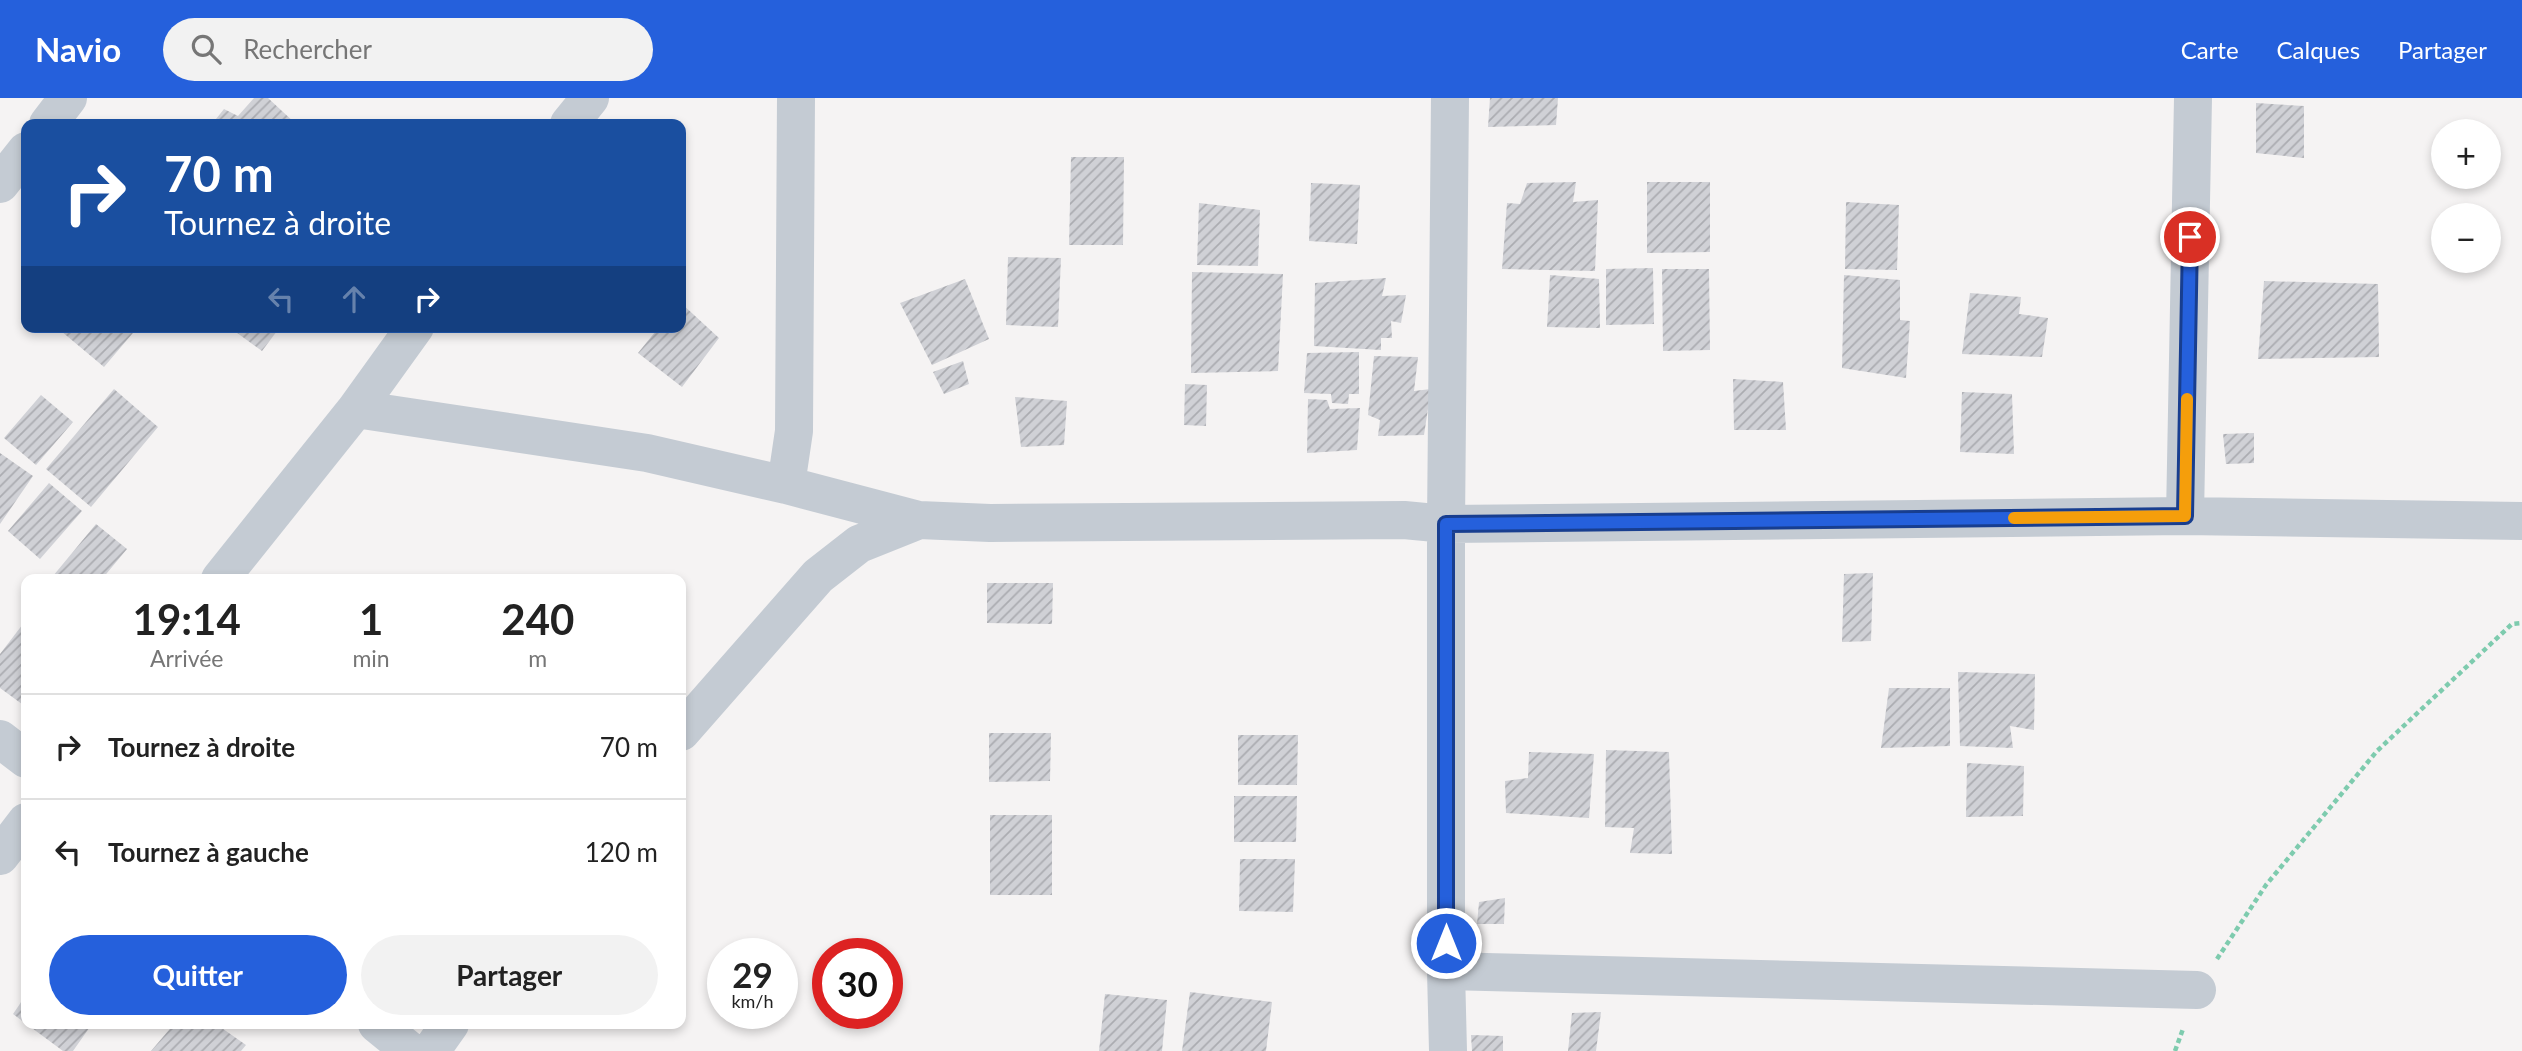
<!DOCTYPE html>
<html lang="fr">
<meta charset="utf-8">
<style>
:root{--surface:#fff;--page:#f2f2f2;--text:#222;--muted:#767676;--line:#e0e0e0;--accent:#2560dc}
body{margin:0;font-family:Lato,sans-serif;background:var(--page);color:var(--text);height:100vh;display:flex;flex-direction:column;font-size:26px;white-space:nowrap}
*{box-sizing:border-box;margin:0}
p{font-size:23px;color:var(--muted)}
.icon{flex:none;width:38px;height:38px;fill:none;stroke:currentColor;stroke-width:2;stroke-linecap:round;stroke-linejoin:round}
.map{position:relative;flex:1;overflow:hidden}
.sheet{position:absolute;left:21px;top:476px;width:665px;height:455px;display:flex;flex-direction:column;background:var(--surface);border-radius:14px;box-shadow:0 4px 10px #0003}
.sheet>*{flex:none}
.top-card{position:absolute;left:21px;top:21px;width:665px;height:214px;border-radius:14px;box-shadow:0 4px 10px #0003;background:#1a4fa0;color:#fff;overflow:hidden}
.fabs{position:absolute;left:2431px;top:21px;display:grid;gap:14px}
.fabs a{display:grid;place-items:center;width:70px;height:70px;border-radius:50%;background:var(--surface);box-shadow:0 4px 10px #0003;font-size:35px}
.speed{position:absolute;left:707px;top:840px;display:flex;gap:14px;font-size:35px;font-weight:700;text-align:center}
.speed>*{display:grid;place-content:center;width:91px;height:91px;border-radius:50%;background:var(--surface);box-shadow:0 4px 10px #0003;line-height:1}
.speed small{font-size:18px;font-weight:400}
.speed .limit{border:10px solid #d22;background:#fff;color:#111}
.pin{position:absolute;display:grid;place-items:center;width:60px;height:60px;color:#fff;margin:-30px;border:4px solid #fff;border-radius:50%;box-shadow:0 2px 7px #0007}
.me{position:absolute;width:77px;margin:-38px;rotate:0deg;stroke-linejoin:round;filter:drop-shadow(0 0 5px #0008)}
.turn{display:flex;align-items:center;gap:24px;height:147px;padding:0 28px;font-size:32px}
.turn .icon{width:91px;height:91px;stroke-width:2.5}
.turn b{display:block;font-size:49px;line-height:60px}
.lanes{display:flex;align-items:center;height:66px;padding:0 28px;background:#0003;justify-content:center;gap:35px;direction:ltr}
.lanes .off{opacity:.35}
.eta{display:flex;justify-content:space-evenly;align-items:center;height:119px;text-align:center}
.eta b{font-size:42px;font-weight:700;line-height:49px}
.primary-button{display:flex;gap:14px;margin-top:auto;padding:14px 28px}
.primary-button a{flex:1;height:80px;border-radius:42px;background:var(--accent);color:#fff;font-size:28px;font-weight:700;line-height:80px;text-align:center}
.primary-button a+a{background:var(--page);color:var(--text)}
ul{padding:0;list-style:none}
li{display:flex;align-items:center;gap:21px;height:105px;padding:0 28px;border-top:2px solid var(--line)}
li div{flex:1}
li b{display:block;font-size:26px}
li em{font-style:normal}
header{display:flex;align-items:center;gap:42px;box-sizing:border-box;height:98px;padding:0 35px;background:var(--accent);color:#fff}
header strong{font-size:33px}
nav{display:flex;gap:38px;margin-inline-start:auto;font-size:24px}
.search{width:490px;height:63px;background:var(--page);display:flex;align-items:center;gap:18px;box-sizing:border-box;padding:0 24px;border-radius:38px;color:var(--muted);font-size:26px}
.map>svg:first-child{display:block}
</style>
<header>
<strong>Navio</strong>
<div class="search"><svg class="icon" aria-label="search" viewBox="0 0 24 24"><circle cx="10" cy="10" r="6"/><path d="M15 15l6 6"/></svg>Rechercher</div>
<nav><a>Carte</a><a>Calques</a><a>Partager</a></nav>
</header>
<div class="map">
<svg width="2522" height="953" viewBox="0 0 2522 953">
<defs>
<pattern id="building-hatch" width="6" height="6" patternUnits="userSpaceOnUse" patternTransform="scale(1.75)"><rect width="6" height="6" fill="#d0d1d6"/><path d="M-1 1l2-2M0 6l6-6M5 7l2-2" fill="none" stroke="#abacb1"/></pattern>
</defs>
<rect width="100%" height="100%" fill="#f5f3f3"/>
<path fill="url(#building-hatch)" d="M254,0H268L296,26H212L224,11L238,18Z
M1490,0H1558L1556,27L1488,29Z
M2256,5L2304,8V60L2256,55Z
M1071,59H1124L1123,147H1069Z
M1576,84L1573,104L1598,102L1595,173L1502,171L1507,105L1520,106L1527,85Z
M1647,84H1710V154L1647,155Z
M1311,85L1360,87L1357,146L1309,143Z
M1846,104L1899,107L1897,172L1845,171Z
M1199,105L1260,112L1258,168L1197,167Z
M1008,159L1061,160L1058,229L1006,227Z
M1653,170L1654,226L1606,227V171Z
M1662,171H1709L1710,252L1663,253Z
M1192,174L1283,176L1278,273L1191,275Z
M1550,177L1599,181L1600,230L1547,229Z
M1844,177L1900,182V222L1910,223L1906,280L1842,270Z
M1386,180L1382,198L1406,197L1401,225L1391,223L1392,240H1381V252L1314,248L1315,185Z
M965,181L989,241L932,267L900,205Z
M2264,183L2378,186L2379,259L2258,261Z
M1970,195L2021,199L2019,216L2048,220L2042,259L1962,256Z
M681,205L719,240L682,289L638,255L659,229H681Z
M64,229H138L104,269L61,233Z
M229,229H280L262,253Z
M1359,254V296H1349L1348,306L1332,305L1331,296L1304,295L1307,255Z
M1374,258L1418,259L1414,293L1431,291L1424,337L1378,338L1380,322L1368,317Z
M963,263L969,286L944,296L933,274Z
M1733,281L1783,284L1786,332H1734Z
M1185,286L1207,287L1206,328L1184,327Z
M114,291L158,329L91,409L46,371Z
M1962,294L2012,296L2014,356L1960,354Z
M41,297L73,324L36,367L4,340Z
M1015,299L1067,303L1064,347L1021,349Z
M1308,301L1327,302L1330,311L1360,310L1357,352L1307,355Z
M2254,335V365L2226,366L2223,336Z
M0,355L33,378L0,426Z
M49,385L82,413L40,461L8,433Z
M96,426L127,451L102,481H57L53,478Z
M1873,475L1871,543L1842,544L1844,476Z
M987,485H1053L1052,526L987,525Z
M26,522V609L0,590V556Z
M1958,574L2035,576L2034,632L2010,628L2013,650L1960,648Z
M1889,590H1950V648L1881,650Z
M989,635H1051L1050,683L989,684Z
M1238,637H1298L1297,687H1238Z
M1606,652L1669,654L1672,756L1630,755L1634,730L1605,729Z
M1529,654L1594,656L1589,720L1506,715L1505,683L1528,680Z
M1967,665L2024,668L2023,718L1966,719Z
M1234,698H1297L1296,744H1234Z
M990,717H1052V797H990Z
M1240,761H1295L1293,814L1239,813Z
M1505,800L1504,826H1477L1479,804Z
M1190,894L1272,904L1266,953H1182Z
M1105,896L1167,902L1162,953H1099Z
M26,897V926H92L73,953H63L13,916Z
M1601,914L1596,953H1568L1572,915Z
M174,926H216L246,947L241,953H151Z
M1471,937L1503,938V953H1472Z"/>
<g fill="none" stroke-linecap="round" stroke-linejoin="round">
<path stroke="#7ecbae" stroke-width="4.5" stroke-dasharray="5 3.5" stroke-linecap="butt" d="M2217,861L2266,787L2377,653L2512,526L2522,525
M2175,953L2183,931"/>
<path stroke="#c4cbd3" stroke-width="38" d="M48,26L68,0
M569,26L590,0
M0,86L26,53
M356,311L647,355L786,387L919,422L990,425L1404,422L1446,426L2185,418L2522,423
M786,387L794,333L796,0
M2185,418L2193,0
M220,481L356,311L415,229
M681,634L818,478L859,446L919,422
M0,641L26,661
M0,758L26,724
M1446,873L2197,892
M377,926L410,953
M431,953L450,926
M1448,953L1446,873V426L1450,0"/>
</g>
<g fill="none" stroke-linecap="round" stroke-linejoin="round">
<defs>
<path id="route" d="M1446,845V426L2185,418L2190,139"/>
</defs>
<use href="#route" stroke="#183e8f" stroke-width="18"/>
<use href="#route" stroke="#2560dc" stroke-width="12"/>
<path stroke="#f59e0b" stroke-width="12" d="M2014,420L2185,418L2187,301"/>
</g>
</svg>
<div class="fabs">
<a>+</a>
<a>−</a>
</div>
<div class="speed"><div>29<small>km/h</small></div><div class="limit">30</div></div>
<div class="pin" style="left:2190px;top:139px;background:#d93025"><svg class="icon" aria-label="arrive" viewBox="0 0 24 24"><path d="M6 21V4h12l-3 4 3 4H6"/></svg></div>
<svg class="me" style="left:1446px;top:845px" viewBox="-20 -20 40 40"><circle r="17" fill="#2560dc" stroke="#fff" stroke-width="3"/><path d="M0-11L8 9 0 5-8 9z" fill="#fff"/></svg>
<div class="top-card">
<div class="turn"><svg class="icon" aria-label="right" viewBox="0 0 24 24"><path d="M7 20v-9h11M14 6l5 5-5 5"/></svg><div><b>70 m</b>Tournez à droite</div></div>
<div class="lanes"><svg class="icon off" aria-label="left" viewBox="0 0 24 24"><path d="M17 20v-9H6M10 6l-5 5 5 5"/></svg><svg class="icon off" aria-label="ahead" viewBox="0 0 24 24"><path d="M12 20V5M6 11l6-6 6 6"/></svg><svg class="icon" aria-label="right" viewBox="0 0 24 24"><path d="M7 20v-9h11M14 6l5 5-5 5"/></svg></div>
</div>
<section class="sheet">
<div class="eta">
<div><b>19:14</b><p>Arrivée</p></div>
<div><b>1</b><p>min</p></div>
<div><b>240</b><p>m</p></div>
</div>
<ul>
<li><svg class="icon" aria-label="right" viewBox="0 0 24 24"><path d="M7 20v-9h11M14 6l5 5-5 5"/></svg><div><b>Tournez à droite</b></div><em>70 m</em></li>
<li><svg class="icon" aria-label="left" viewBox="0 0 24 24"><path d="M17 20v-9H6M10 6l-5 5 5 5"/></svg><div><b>Tournez à gauche</b></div><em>120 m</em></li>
</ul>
<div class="primary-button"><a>Quitter</a><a>Partager</a></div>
</section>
</div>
